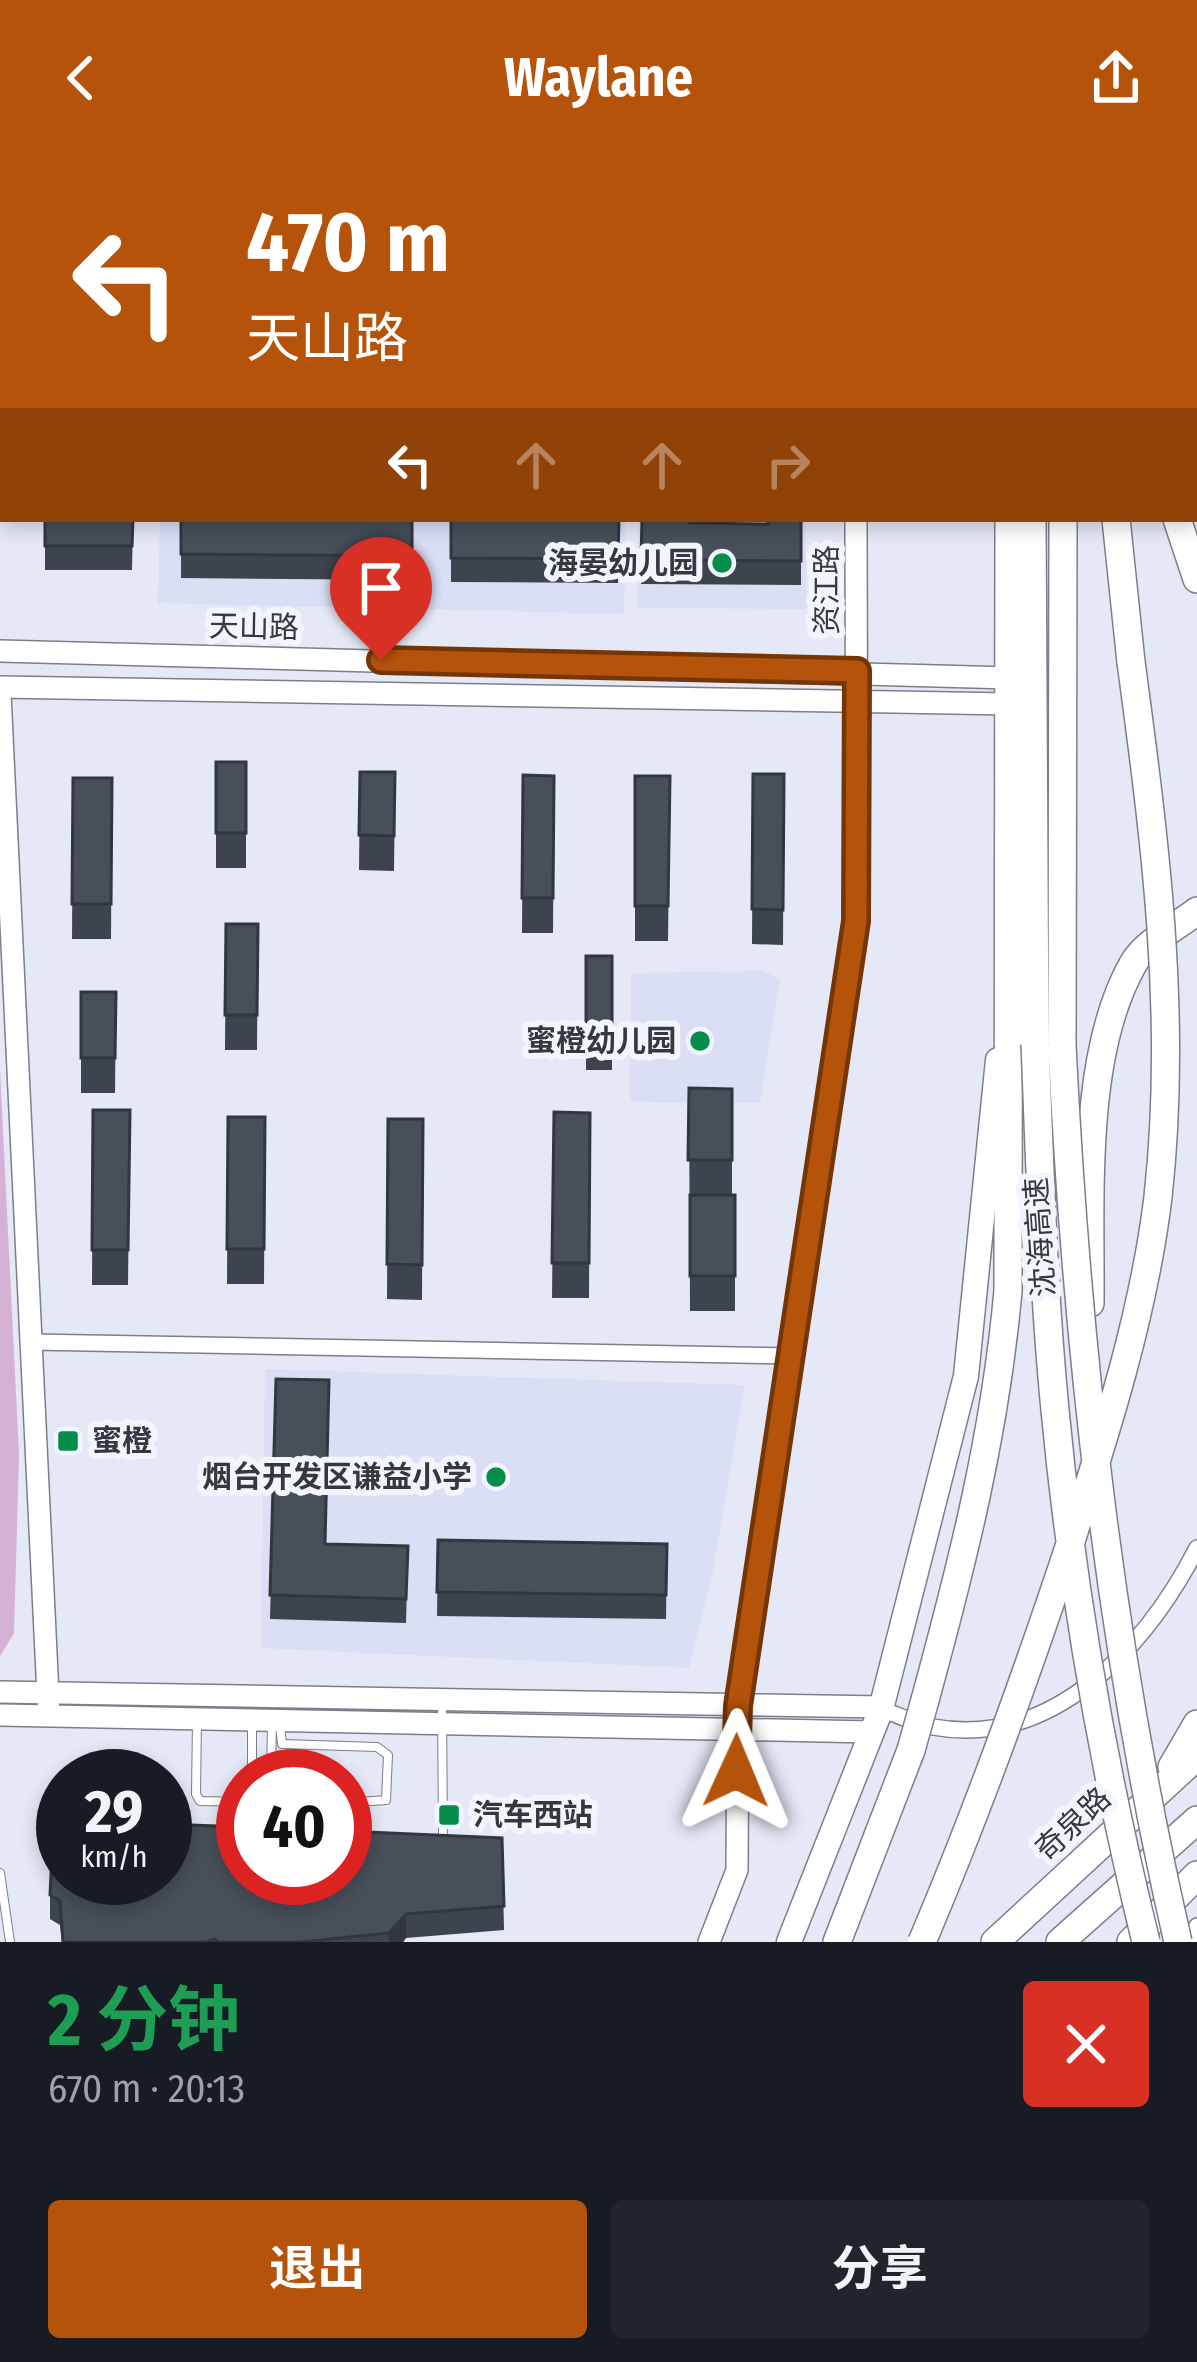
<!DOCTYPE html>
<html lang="zh">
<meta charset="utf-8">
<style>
:root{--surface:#171b24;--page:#20242c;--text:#f1f3f6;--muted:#9ea1a6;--accent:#b45309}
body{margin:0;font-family:"Fira Sans Condensed","Noto Sans SC",sans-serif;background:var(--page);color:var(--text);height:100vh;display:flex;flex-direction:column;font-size:45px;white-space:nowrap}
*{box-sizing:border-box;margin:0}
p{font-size:39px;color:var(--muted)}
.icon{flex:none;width:66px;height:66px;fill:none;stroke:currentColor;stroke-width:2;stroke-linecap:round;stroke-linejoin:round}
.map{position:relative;height:1786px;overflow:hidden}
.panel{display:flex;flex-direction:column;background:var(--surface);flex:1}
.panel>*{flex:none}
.hud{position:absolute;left:0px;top:0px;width:1197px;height:366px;box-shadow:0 6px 18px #0003;background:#b45309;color:#fff;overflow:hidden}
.speed{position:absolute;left:36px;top:1593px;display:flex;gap:24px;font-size:60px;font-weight:700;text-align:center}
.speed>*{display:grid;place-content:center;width:156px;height:156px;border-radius:50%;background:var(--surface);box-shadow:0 6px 18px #0003;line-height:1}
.speed small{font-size:30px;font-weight:400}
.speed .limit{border:18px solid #d22;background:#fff;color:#111}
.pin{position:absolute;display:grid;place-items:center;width:102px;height:102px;color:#fff;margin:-123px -51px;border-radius:50% 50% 50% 0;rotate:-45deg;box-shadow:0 0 12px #0007}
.pin .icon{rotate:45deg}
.me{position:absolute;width:132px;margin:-66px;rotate:1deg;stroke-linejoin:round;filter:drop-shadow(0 0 9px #0008)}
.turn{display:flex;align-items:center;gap:42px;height:252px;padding:0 48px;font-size:54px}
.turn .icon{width:156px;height:156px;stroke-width:2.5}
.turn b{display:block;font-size:84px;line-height:102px}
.lanes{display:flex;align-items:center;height:114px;padding:0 48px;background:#0003;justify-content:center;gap:60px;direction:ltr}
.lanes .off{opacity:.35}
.round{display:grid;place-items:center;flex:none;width:126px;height:126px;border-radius:12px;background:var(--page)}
.head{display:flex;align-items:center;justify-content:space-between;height:204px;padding:0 48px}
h1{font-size:72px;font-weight:700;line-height:90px;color:#1e9e55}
.button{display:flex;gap:24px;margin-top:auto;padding:24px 48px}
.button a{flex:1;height:138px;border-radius:12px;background:var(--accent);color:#fff;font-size:48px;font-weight:700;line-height:138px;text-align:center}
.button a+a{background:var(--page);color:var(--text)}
header{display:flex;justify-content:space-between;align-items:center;height:156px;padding:0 48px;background:var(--accent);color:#fff;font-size:54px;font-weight:700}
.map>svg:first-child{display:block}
</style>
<header><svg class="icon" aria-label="back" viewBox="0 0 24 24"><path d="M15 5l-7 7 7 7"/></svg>Waylane<svg class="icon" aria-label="share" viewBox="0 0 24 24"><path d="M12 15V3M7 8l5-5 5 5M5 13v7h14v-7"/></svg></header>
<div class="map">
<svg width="1197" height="1786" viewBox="0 0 1197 1786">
<rect width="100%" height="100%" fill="#e5e8f6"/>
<path fill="#dadff5" d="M160,363H626L624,458L158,447Z
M638,363H806V453L638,452Z
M762,815L780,823L760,947L630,946L631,817Z
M265,1213L745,1229L713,1414L689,1512L261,1492Z"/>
<path fill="#d5b2d5" d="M0,914L19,1298L14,1477L0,1500Z"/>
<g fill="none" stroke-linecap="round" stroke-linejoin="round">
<defs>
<path id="lane" d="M442,1545L443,1685
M197,1565L196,1638L200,1645L243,1646
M280,1569L282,1588L377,1591L388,1599L386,1644L345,1647
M252,1620V1568
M271,1620L272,1567
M0,1717L10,1786"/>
<path id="street" d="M0,280H3
M32,1186L793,1200
M881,1553C898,1559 916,1568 933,1571C1054,1593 1147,1489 1197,1392
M1188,1786L1197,1770"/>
<path id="secondary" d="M855,0V3
M0,495L1010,522
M0,531L1010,548
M0,538L49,1560
M0,1536L881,1551
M0,1559L872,1576
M709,1786L737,1714L738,1550L857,765L856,363"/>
<path id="primary" d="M789,1786L881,1553L966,1220L998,904"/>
<path id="highway" d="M1009,0V3
M1067,0V3
M1109,0L1110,3
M1033,3V0
M1032,363L1035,888
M1116,363L1131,506
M1177,363L1197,423
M1062,890L1063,363
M1090,1147C1091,1044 1081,900 1133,808C1144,787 1178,770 1197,755
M925,1544C963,1405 995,1278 1008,1135L1009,363
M1172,1611L1197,1568
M837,1786L911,1594
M995,1786L1197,1600
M1060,1786L1197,1664
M1131,1786L1197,1719"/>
</defs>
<use href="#lane" stroke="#7c7e8c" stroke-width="10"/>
<use href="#street" stroke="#7c7e8c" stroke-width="18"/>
<use href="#secondary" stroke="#7c7e8c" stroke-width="24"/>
<use href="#primary" stroke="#7c7e8c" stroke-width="27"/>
<use href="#highway" stroke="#7c7e8c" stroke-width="30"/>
<use href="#lane" stroke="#fff" stroke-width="8"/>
<use href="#street" stroke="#fff" stroke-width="15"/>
<use href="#secondary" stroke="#fff" stroke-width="21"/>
<use href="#primary" stroke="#fff" stroke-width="24"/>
<use href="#highway" stroke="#fff" stroke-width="27"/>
<defs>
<path id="highway-bridge" d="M1035,888C1040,1010 1043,1132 1055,1254C1072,1433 1103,1611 1146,1786
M1062,890C1077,1192 1110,1490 1178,1786
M911,1594L925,1544
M922,1786C978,1654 1026,1521 1071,1385C1107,1273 1144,1157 1158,1041C1178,860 1155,684 1131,506"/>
</defs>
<use href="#highway-bridge" stroke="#7c7e8c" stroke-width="30" stroke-linecap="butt"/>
<use href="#highway-bridge" stroke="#fff" stroke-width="27"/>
</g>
<path fill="#3d444d" d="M502,0H537V3H502Z
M765,0H793V3H765Z
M45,363H133L132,414H45Z
M181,363H412V424L181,422Z
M451,363H619L618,427L451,426Z
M642,363L690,367L768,368L801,363V429L641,428Z
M216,606H246V712H216Z
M360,616H395L394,715L359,714Z
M753,618H784L783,789L752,788Z
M523,619L554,620L553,777H522Z
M635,620H670L668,785H635Z
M73,622H112L111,783H72Z
M226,768H258L257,894H225Z
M586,800H612V914H586Z
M81,836H116L115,937H81Z
M689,932L732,933V1039H735V1155H690Z
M93,954H130L128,1129H92Z
M554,956L590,957L589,1142H552Z
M228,961H265L264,1128H227Z
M388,963H423L422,1144L387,1143Z
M276,1223L326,1388L408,1390L406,1467L270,1463Z
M438,1384L667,1388L666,1463L437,1460Z
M502,1682L504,1774L406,1782L403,1786H62L60,1769L50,1763V1739L63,1722Z"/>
<path fill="#32373e" d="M406,1758V1782L403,1786H389V1777Z"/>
<path fill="#474f59" stroke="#32373e" stroke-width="3" d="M40,0H69L70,3H40Z
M45,363H133L132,390H45Z
M181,363H412V400L181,398Z
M451,363H619L618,403L451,402Z
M642,363H690V367L768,368V363H801V405L641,404Z
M216,606H246V677H216Z
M360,616H395L394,680L359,679Z
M753,618H784L783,754L752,753Z
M523,619L554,620L553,742H522Z
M635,620H670L668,750H635Z
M73,622H112L111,748H72Z
M226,768H258L257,859H225Z
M586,800H612V879H586Z
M81,836H116L115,902H81Z
M689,932L732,933V1004H688Z
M93,954H130L128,1094H92Z
M554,956L590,957L589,1107H552Z
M228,961H265L264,1093H227Z
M388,963H423L422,1109L387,1108Z
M690,1039H735V1120H690Z
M276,1223L329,1224L325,1388L408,1390L406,1443L270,1439Z
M438,1384L667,1388L666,1439L437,1436Z
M54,1658H63V1722H165V1668L243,1671V1722H345V1675L502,1682L504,1750L406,1758L389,1777L301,1786H218L215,1783L207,1786H63L60,1745L50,1739Z"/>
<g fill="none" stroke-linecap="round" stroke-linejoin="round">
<defs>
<path id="route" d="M381,504L857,515L856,765L738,1550L736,1615"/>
</defs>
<use href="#route" stroke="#753606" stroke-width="30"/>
<use href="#route" stroke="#b45309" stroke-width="21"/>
</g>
<g fill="#048d4b" stroke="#f3f5fe" stroke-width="4.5">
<circle cx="722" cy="407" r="12"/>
<circle cx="700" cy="885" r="12"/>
<rect x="56" y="1273" width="24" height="24" rx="6"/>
<circle cx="496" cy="1321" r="12"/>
<rect x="437" y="1647" width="24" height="24" rx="6"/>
</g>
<g text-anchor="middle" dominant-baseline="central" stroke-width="12" stroke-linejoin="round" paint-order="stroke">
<g font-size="30" font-weight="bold" fill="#36383d" stroke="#f3f5fe" text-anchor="end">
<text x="698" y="407">海晏幼儿园</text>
<text x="676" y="885">蜜橙幼儿园</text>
<text x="92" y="1285" text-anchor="start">蜜橙</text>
<text x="472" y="1321">烟台开发区谦益小学</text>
<text x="473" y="1659" text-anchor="start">汽车西站</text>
</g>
<g font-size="30" fill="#36383d" stroke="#f3f5fe">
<text transform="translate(827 434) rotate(-90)">资江路</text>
<text transform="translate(254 471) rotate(1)">天山路</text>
<text transform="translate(1040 1081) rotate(-94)">沈海高速</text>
<text transform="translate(1073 1668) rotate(-43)">奇泉路</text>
</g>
</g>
</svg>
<div class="speed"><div>29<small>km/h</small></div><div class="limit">40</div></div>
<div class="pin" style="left:381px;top:504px;background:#d93025"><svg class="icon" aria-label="arrive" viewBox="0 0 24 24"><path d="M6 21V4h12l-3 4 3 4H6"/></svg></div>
<svg class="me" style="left:736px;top:1615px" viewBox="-20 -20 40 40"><path d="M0-17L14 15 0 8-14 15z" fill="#b45309" stroke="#fff" stroke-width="4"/></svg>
<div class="hud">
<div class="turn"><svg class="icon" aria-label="left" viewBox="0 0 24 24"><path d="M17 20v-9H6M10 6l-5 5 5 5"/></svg><div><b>470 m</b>天山路</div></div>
<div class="lanes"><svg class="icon" aria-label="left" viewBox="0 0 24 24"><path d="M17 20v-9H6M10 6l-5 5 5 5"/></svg><svg class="icon off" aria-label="ahead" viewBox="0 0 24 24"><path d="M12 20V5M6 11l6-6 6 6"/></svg><svg class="icon off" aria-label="ahead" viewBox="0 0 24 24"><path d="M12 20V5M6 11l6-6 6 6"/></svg><svg class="icon off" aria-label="right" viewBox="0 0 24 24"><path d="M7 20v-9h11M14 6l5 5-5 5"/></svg></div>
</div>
</div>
<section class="panel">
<div class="head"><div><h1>2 分钟</h1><p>670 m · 20:13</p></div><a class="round" style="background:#d93025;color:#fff"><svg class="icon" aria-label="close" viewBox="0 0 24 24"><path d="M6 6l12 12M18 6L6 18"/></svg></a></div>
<div class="button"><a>退出</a><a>分享</a></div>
</section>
